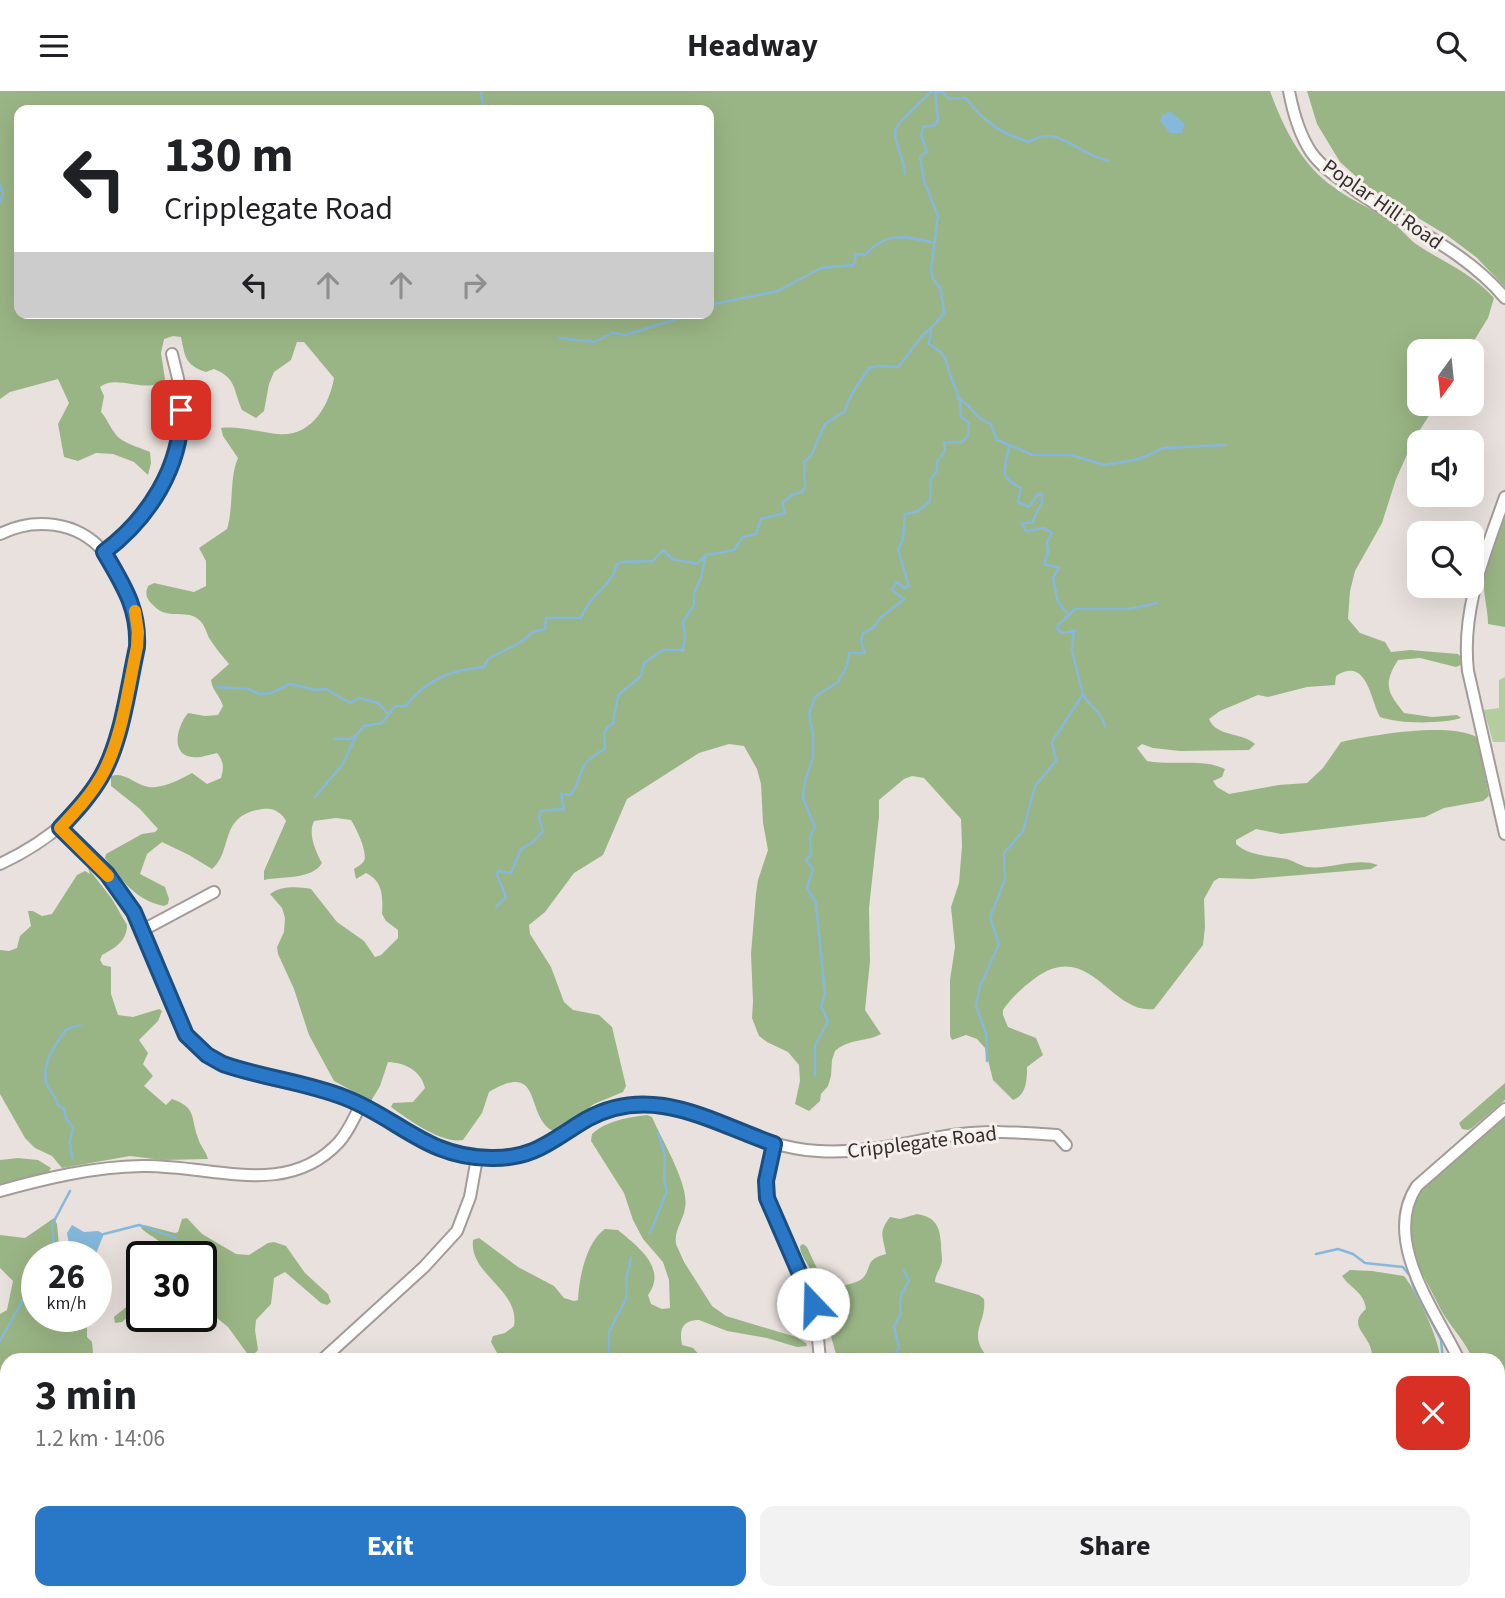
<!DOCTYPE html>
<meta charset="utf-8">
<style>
:root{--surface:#fff;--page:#f2f2f2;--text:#202124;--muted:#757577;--accent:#2978c7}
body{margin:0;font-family:"Source Sans 3",sans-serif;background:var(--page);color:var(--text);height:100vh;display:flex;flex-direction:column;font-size:26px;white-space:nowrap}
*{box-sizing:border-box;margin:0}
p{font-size:23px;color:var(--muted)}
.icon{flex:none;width:38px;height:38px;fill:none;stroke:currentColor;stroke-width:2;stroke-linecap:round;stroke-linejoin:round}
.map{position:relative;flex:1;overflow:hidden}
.side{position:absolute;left:0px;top:1262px;width:1505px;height:247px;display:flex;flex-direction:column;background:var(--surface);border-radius:21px 21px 0 0;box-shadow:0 7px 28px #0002}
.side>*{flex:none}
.top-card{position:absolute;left:14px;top:14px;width:700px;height:214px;border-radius:14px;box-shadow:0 7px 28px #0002;background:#fff;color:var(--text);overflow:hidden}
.needle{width:46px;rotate:195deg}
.controls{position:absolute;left:1407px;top:248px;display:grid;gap:14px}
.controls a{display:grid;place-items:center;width:77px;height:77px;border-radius:14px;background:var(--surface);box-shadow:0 7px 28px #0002;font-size:35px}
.speed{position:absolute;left:21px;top:1150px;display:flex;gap:14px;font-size:35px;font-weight:700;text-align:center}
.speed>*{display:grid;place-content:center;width:91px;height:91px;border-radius:50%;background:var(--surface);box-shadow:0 7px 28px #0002;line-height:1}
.speed small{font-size:18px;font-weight:400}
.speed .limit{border:4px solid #111;border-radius:10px;background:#fff;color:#111}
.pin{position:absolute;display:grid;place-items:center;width:60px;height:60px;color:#fff;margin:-30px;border-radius:14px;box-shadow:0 4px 10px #0006}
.me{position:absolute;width:77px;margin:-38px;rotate:339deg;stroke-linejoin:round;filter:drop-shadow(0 0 5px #0008)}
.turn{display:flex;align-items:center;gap:24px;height:147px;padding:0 35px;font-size:32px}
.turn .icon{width:91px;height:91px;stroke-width:2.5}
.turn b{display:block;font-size:49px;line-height:60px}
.lanes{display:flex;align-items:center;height:66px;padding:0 35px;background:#0003;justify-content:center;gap:35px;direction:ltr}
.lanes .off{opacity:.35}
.round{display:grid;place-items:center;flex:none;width:74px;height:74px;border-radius:14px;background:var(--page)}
.summary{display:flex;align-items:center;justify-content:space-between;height:119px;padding:0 35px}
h1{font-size:42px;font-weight:700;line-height:52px}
.action{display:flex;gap:14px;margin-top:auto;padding:14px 35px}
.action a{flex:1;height:80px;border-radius:14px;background:var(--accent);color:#fff;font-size:28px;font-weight:700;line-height:80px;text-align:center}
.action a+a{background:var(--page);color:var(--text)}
header{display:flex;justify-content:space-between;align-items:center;height:91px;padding:0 35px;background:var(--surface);font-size:32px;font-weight:700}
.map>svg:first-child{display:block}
</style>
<header><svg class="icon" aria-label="menu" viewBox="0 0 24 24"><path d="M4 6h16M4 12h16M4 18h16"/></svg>Headway<svg class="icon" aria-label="search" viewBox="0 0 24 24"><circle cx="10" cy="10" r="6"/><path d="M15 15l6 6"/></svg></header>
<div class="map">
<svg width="1505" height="1507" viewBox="0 0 1505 1507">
<rect width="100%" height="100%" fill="#e9e1dd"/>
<path fill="#b4cd9f" d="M1505,586V651H1493L1484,619L1499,617V589Z"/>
<path fill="#9ab585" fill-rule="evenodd" d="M0,0H1270C1283,36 1302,75 1335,97C1352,110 1373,118 1391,130C1401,137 1408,148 1419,155C1445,172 1473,183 1494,207L1488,227L1467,261H1419V313H1440L1430,323L1414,348L1396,388L1382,432L1355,480L1350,500L1348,528L1360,542L1385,551L1391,561L1410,559L1458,563L1462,567L1463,573L1456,576L1420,567L1398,569C1383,593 1387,601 1404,622L1432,626L1457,624L1461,627C1442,633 1398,633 1380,626C1370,608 1367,565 1336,585L1335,594L1307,596L1268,606L1258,604L1220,620L1209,628C1216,646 1242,641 1255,653L1249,659L1180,660L1153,657L1142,653L1137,657L1147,670C1173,675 1202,667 1225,678L1222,686L1213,690L1217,696L1229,703L1279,694L1307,692L1323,677L1341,651C1375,644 1446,631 1477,646L1489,705L1483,710L1444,717L1425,726L1281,743L1256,738L1236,749V753C1249,765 1270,765 1287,768C1294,770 1301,775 1307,776C1331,779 1355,766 1378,774L1371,778L1252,788L1219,787L1214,790L1204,808L1205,836L1203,854L1154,918C1110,924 1090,846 1034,888C1023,896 1010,908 1003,919V924L1008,936L1036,947L1043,964L1027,976C1027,988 1027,1004 1013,1009L993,989L985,957L977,948L966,944L952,949L950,945V889L955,856L951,816L959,792L962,755L961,728L924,687L912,685L904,688L879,709V725L869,817L870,870L865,919L881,943C867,951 850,947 835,960L832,969L831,985L828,995L821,1003L820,1010L809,1020L795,1013L800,990L799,974L788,961L767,951L759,945L752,927L753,911L751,863L756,802L758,789L768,759L763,732L761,693L757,678L744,655L729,653L699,662L627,708L603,764L574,782L545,821L529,834L530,843L551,876L564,911L573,919L599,924L612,936L626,995L623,1001L594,1013L565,1034L553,1040C524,1025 544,968 489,1001L482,1022L463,1049C441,1053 408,1028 391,1016L393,1012L413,1011L425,997C421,980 406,972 388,971L380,995L371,1010L334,990L309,944L294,898L278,863L277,856L284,841L285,827L282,817L270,803C279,795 299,795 311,798L337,831L364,850L375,866L381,864L398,847V839L386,830L382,823C383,806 383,790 366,782L356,788L354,778C357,776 362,773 364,770C368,761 356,737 351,729L336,727L314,730C308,743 315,759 322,772C312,789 282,785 264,789V780L286,730C283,724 280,722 274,719C268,717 264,718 257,719C219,727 233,761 212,778L189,764L162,751L147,763L140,783L165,796L169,808L168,813L164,815C136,810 121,788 105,767L106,763L142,743L155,741L158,738L140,718L111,695V685C125,680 135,694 149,696C162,698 181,688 192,682L207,693L221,687C224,676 224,671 217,662C212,663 206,665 201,666C169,670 175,638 188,622L205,625L218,624L223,615C220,605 212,599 211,589L229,573C222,565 215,556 209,547C206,540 204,532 198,528C186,518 167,530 153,514C146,507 145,503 148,495L154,492L194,501L206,495V470L199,457L227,438C234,415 229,387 238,367L223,345L221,337C239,335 259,341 277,343C310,347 329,316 334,287L304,251H297L291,269L274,281L269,293L264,320L256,327L242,319C233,299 237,287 214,278L206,281C184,274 185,264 181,246L173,245L164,248L161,262L165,288C148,305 117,282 100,296L104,305L101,321C107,328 109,334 114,341C120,352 139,356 150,361L151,372L148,384L134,371L113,363L96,362L78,370L64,366L58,333L69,312L58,288L10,301L0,308ZM19,19H709V222H19Z
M1307,0H1505V196L1476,166L1448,145L1370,98L1340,71L1317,33Z
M1505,426V536L1488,533C1488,518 1483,504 1484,489C1486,467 1498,446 1505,426Z
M88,777L112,808L127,834C127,850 115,857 102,864L100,869L103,874L111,876V903L118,924L133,926L159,918L162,920L158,930L139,949L148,962L143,973L153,985L144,995L166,1014L172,1008C197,1017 190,1025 198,1047C200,1055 206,1060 208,1068L162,1069L130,1065L62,1077L52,1065L35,1057L25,1047L0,1003V859L9,860L17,857L20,845L31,835L28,820H33L42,825L52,823L77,784L85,780L90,783Z
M1505,992V1009L1472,1037L1468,1039L1462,1038L1459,1032Z
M647,1024L652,1026C661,1048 690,1094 685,1117C683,1131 674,1138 676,1153L684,1171L712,1215L726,1225L796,1246L806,1252L807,1255L797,1256L767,1247L727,1240L699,1229C682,1229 679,1239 682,1254L693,1257L704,1269H501L491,1251L493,1245L505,1242L514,1235C520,1198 469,1184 473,1149L479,1147L518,1176L554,1195L564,1207L574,1210L578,1209C579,1187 586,1151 605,1138L618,1139C637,1155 668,1177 648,1204L651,1213L662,1218L670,1217L669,1189L663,1171L643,1148L633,1129L624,1102L591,1050L592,1043C606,1030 629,1026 647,1024Z
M1505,1027V1356L1498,1342V1269H1473C1465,1249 1451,1237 1441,1219C1429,1194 1411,1167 1410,1139C1409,1128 1412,1116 1417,1107C1431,1083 1482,1047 1505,1027Z
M18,1067L38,1069L51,1077L48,1082L0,1093V1069Z
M917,1123C936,1126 940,1136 941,1153C941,1159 942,1165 942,1170C941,1178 935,1183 935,1191L979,1204L984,1208C987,1235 965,1241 990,1269H838C828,1239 824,1208 811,1179C807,1171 800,1164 800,1155L803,1153L807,1156L825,1195L829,1198C838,1194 856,1194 863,1187C873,1175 864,1169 886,1163C883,1145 878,1142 890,1126L900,1128Z
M54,1127L57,1133L60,1165L37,1166V1225H87V1246L92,1251L93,1262L88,1269H7V1432L0,1435V1223L7,1219L13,1190L0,1177V1144L25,1147Z
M187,1127L202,1143L236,1163L249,1164L268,1152L274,1151L286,1155L305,1182L328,1203L331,1211L327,1214L321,1212L285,1181L274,1187L271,1213L256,1229L255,1239L258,1259L255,1262L260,1269H252L228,1236L201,1214V1166L164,1165C162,1145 153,1149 141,1137L144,1134L175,1142L178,1141L182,1128Z
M1350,1179L1372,1180L1404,1185C1416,1199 1441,1251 1440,1269H1372C1375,1244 1344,1237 1366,1218C1364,1201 1351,1198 1342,1185Z
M142,1203V1214L122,1231L115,1232L114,1226Z
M1498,1419L1505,1427V1507H1257L1261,1502H1498Z
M0,1450L7,1455V1502H155L153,1507H0Z
M518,1502H712L714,1505L747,1504L793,1507H525Z
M883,1502H1064L1065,1507H885Z"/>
<path fill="#85b8db" d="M1170,20L1185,33L1182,42H1170L1160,30L1162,25Z
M72,1134L84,1141L98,1140L104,1143L95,1165H71L67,1142Z"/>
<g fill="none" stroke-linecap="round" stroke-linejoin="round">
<path stroke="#85b8db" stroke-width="2.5" d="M481,0L483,17L481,19
M935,1H943L949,8L966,7C984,31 1000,42 1029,51C1058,32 1079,65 1109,70
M905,83C904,68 895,54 895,40C895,33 925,7 932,0
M0,94L3,103L0,111
M709,214L778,200L821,177L854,174L856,163L865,164C886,140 906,145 934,152
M559,247L595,251L612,242L626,244L695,222
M957,307C974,314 970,325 991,333L997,349L1033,364H1070L1105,374L1139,368L1164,357L1225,354
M1009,355C1005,380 997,385 1021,397L1018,411L1029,416L1038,403H1042V411L1032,432H1022L1026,440L1044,437L1052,442L1047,451L1048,461L1044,473L1059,477L1053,487L1058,511L1068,523
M217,596L247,598L260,603L271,602L290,593L315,599L326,598L350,612L359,607L378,612L388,623
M1105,635C1100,618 1090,617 1083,603L1072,560L1074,540L1063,542L1057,538L1058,534L1075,518H1130L1157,512
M334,648H350L355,645
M315,706L342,674L357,643L364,635L382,632L395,615H406C426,588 452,579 484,576L488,568L521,551L533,541L545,538L546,527H581C589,504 611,497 617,473L622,471L653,470L663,459L672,468L697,473L706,464L734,459L743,446L756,443L761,428L785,422L782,412L792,404L802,401L805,396L804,371L811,365L825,333L845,320C849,303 860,292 869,277L879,275L898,276C910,263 917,247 931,237
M496,816L506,806L497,784L498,780L511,782L521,758L533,751L543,740L539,727L541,720L564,718L561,703L571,704C586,680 575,674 605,658C604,646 601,638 614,632C612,622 618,615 618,604L641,585L644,572L663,559H683L685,546L683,531L694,514V502L701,487L706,464
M987,970L986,942L976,915L980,895L999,853L990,826L1005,789L1004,762L1023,740L1035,695L1056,670L1052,651L1083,603
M815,983V955L828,930L821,915L825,903L816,812L807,797L813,778L806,769L811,764L810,746L815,736L803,707L805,690L813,666V642L809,623L815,606L838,591L847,575L849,562H865L861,551L863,542L873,537L880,527L904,508L892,499L897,491L904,497L909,495L898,458L903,448L905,423L918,420L930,410L931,388L937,380V370L945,360L944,352L962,351L968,344L969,332L960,325C964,309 953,294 949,280C947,274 947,268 943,264C940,260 934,256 929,253L931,237L944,223L941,198L933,188L931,179L938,125L924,90L920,66L927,60L921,45L923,36L935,34L938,29L935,0
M72,1067L70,1050L73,1037L66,1027L64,1018L58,1014C56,1002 48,1001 46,991C42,972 55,954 65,940C68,936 76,936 80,934
M650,1142L667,1100L664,1089L665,1064L658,1042
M104,1143L139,1134L176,1147
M1316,1163L1338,1158L1353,1163L1365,1172L1403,1176L1410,1185L1414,1198L1441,1249L1443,1269
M55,1166L52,1134L70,1100
M0,1250L25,1205L28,1191H37
M609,1269V1241L626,1208L627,1185L631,1167
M891,1269L899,1257L894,1236L901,1222L900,1210L902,1202L909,1190L904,1180
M1498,1406L1505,1417
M658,1502L660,1507
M919,1502V1507
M967,1507L979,1502"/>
<defs>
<path id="minor" d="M1289,0C1293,21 1299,43 1311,61C1322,77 1341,89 1356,100C1406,135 1466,160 1505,207
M1505,406C1485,463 1461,518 1468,580L1505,743
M0,443C34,426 77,430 103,460C110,468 114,479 119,488C127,502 135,516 137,532C140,557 132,582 126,606C121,627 117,648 110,668C90,717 47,751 0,773
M104,461C153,424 185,368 181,306C180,291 175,277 172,263
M60,737C86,762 116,788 134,820C146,842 156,867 164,890C172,912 177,937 194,953C234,991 298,988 347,1008C380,1021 407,1046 440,1059C459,1066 482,1069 503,1067C564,1060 589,1009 655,1013C675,1014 693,1022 711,1029C746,1043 780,1058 818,1060C862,1063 903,1052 946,1045C983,1039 1020,1041 1057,1044L1066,1054
M143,839L214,801
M774,1053L766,1090L767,1106L809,1199L816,1226L820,1269
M0,1100C46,1087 93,1076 142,1075C209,1073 286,1109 339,1051C349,1040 354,1026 361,1014
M322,1269L424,1176L457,1140L470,1106L477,1067
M1459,1269C1435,1219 1381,1149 1417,1095L1505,1018
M1498,1375L1505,1392
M815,1502L817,1507"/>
</defs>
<use href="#minor" stroke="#a39b98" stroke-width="14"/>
<use href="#minor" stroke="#fff" stroke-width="10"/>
</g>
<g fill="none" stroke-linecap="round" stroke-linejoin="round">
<defs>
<path id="route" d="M181,319C182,376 148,428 104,461C123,494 139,517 137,556C128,597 122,650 101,686C90,705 75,721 60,737L107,783L134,821L186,944L207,964L223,973C263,987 306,991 346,1007C399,1028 428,1067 491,1067C535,1068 553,1048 587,1028C652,992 711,1031 774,1053L766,1090L767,1107L813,1213"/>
</defs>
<use href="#route" stroke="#1b4e81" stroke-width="18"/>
<use href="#route" stroke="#2978c7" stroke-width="12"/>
<path stroke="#f59e0b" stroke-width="12" d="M108,785L60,737C75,721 90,705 101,686C122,650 128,597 137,556L138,541L135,520"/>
</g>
<g text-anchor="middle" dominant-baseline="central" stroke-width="6" stroke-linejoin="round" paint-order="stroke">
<g font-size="21" fill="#322f2e" stroke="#f6eeeb">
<text transform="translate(1383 113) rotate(35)">Poplar Hill Road</text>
<text transform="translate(922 1051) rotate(-7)">Cripplegate Road</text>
</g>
</g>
</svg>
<div class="controls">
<a><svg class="needle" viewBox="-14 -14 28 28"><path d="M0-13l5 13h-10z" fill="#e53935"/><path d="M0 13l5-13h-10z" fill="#757577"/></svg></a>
<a><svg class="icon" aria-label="sound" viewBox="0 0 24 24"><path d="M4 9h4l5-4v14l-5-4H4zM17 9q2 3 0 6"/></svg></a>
<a><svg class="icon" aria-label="search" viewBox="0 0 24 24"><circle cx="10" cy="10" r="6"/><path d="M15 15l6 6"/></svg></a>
</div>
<div class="speed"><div>26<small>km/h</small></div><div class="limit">30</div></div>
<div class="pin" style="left:181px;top:319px;background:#d93025"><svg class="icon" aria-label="arrive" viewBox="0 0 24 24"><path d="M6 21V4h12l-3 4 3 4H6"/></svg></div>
<svg class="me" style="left:813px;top:1213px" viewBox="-20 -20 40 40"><circle r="19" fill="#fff"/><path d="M0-13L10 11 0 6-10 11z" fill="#2978c7"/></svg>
<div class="top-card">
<div class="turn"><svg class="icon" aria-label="left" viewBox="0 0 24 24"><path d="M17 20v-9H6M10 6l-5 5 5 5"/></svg><div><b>130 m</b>Cripplegate Road</div></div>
<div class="lanes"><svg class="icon" aria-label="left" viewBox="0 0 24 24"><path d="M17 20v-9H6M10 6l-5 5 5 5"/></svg><svg class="icon off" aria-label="ahead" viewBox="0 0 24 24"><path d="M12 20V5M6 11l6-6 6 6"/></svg><svg class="icon off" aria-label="ahead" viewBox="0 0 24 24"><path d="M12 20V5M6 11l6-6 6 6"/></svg><svg class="icon off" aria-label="right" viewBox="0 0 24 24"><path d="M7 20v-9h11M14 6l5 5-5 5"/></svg></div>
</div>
<section class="side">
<div class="summary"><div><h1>3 min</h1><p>1.2 km · 14:06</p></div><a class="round" style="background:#d93025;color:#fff"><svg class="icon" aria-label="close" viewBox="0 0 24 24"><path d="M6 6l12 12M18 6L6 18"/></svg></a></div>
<div class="action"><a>Exit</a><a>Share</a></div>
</section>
</div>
